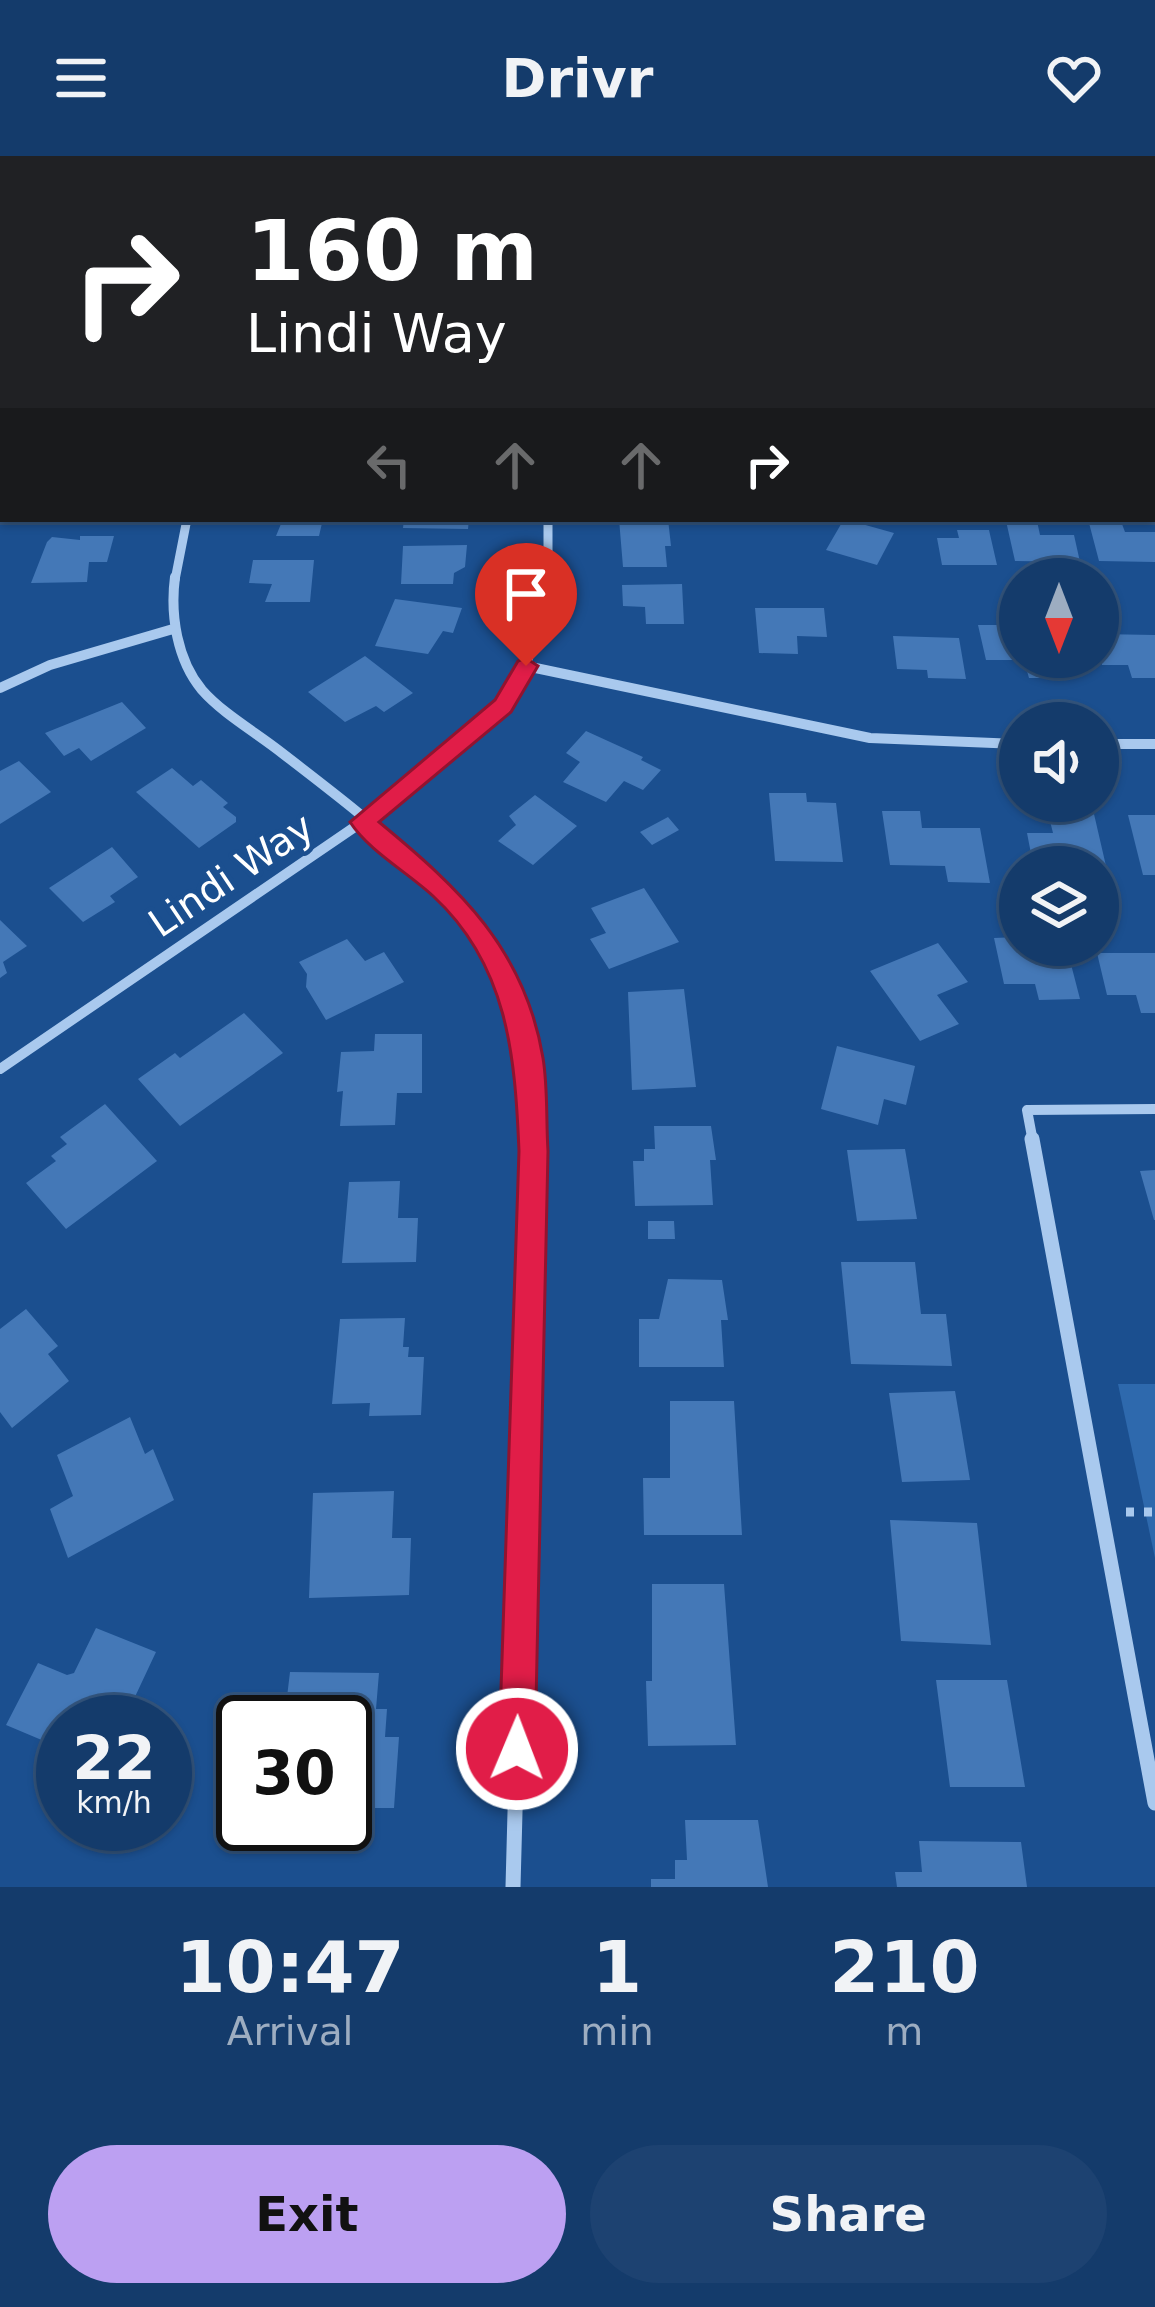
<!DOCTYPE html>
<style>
:root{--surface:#143b6b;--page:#1d4271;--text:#f1f3f6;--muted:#9dadc1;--line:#33557e;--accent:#bca0f2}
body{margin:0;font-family:"DejaVu Sans",sans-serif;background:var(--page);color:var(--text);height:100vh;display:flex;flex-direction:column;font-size:45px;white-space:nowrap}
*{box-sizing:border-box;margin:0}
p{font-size:39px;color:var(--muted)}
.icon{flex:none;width:66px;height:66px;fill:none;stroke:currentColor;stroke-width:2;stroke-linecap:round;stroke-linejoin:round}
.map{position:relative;height:1731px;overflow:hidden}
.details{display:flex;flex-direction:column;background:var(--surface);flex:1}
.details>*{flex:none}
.hud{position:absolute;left:0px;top:0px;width:1155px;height:366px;box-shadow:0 3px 9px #0004,0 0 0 3px var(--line);background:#202124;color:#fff;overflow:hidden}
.needle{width:78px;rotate:180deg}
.controls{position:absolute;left:999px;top:402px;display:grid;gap:24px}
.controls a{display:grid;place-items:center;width:120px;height:120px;border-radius:50%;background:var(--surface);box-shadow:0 3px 9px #0004,0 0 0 3px var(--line);font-size:60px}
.speed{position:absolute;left:36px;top:1539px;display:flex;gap:24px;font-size:60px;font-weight:700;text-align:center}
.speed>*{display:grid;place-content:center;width:156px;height:156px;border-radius:50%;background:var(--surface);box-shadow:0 3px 9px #0004,0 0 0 3px var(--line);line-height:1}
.speed small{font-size:30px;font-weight:400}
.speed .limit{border:6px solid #111;border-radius:18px;background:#fff;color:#111}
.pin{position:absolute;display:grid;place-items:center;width:102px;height:102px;color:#fff;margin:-123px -51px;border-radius:50% 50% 50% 0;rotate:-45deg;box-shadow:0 0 12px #0007}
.pin .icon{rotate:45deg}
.me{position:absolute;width:132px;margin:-66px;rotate:1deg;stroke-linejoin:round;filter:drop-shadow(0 0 9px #0008)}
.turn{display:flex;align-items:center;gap:42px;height:252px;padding:0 48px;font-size:54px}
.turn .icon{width:156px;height:156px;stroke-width:2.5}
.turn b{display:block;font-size:84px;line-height:102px}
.lanes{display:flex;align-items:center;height:114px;padding:0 48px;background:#0003;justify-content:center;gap:60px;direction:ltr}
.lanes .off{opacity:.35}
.eta{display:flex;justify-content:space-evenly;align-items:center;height:204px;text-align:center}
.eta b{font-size:72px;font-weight:600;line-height:84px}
.action{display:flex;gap:24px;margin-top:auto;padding:24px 48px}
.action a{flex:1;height:138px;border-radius:72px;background:var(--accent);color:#111;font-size:48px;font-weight:600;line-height:138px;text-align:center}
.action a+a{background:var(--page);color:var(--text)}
header{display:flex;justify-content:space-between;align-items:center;height:156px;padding:0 48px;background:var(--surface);font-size:54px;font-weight:600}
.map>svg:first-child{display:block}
</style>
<header><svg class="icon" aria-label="menu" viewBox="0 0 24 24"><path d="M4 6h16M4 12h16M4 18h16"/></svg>Drivr<svg class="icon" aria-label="heart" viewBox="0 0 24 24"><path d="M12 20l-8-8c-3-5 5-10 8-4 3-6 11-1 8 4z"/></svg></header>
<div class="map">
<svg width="1155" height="1731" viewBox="0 0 1155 1731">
<rect width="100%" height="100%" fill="#1b4f8f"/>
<path fill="#2e69ad" d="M1118,1228H1155V1402Z"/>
<path fill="#4478b7" d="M283,363H323L319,380H276Z
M404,363H469L468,373L403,372Z
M619,363H668L671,390H665L667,411H623Z
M844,363L894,377L877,409L826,394Z
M1006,365H1037L1040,379H1074L1080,406L1015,405Z
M1089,367L1122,368L1125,376H1155V406L1099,405Z
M957,374H989L997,409H942L937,382H959Z
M80,380H114L107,406H89L87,426L31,427L47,386L52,381L80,384Z
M467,389L465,411L454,417L453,428H401L403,390Z
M253,404H314L310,446H265L272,428L249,427Z
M682,428L684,468H646L645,451L623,450L622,429Z
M395,443L462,452L453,477L443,475L428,498L375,490Z
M755,452H824L827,481L797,480L798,498L759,497Z
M978,469H1020V504H986Z
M1098,478L1155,479V522H1132L1128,509H1102Z
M893,480L959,482L966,523L928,522L927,514L897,513Z
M365,500L413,537L384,556L376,550L345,566L308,536Z
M1023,501H1059L1065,522H1029Z
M122,546L146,572L91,605L79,592L64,600L45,577Z
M586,575L643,601L641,604L661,614L643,634L624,625L606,646L563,626L580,606L566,597Z
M19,605L51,636L0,668V615Z
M172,612L193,630L201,624L228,647L223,651L236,661V666L199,692L136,636Z
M769,637H806L807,646L836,647L843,706L775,705Z
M535,639L577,670L533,709L498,685L516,669L509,660Z
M882,655H920L922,672H980L990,727L948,726L945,710L890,709Z
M1048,657L1094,658L1106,710L1033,708L1027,677H1053Z
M1128,659H1155V719H1143Z
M668,661L679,674L652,689L640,676Z
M112,691L138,721L110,740L115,746L83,766L49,732Z
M644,732L679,786L609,813L590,783L606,777L591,752Z
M0,764L27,790L3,806L7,817L0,822Z
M1020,781V789H1066L1080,843L1039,844L1035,828H1004L994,782Z
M347,783L365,805L384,796L404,826L326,864L306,831L307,818L299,806Z
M938,787L968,826L937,839L959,868L920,885L870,815Z
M1097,797H1155V857H1141L1136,839H1107Z
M684,833L696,931L632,934L628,836Z
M244,857L283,897L180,970L138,923L175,897L180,902Z
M375,878H422V937H397L395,969L340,970L343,935L337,936L341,896L374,895Z
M837,890L915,910L906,949L884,943L878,969L821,953Z
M105,948L157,1005L66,1073L26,1027L56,1005L51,1000L67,988L60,981Z
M654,970H711L716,1004H710L713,1049L635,1050L633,1005H644V993H655Z
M905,993L917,1063L857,1065L847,994Z
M1155,1014V1064H1154L1140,1015Z
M400,1025L398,1062H418L416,1106L342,1107L349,1026Z
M648,1065H674L675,1083H648Z
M841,1106H915L921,1158H946L952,1210L851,1208Z
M668,1123L722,1124L728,1164H721L724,1211H639V1163H659Z
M26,1153L58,1190L48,1198L69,1225L12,1272L0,1256V1173Z
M405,1162L403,1191H409L408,1201H424L421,1259L369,1260L370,1247L332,1248L340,1163Z
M955,1235L970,1324L902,1326L889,1237Z
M670,1245H734L742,1379H644L643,1322H670Z
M130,1261L145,1298L153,1293L174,1344L68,1402L50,1353L73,1340L57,1299Z
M394,1335L392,1382H411L409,1439L309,1442L313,1337Z
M890,1364L977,1367L991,1489L901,1485Z
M652,1428H724L736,1589L648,1590L646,1525H652Z
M96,1472L156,1496L133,1545L142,1548L134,1566H63V1593L6,1569L38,1507L67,1519L74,1517Z
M290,1516L379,1517L376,1553H387L385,1581H399L394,1652H345V1566H284Z
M936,1524H1007L1025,1631H950Z
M685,1664H758L768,1731H651V1723H675V1704H687Z
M919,1685L1021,1686L1027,1731H897L895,1716H922Z"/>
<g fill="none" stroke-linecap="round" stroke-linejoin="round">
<path stroke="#a9c9ee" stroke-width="9" stroke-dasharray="8 10" stroke-linecap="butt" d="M1126,1356H1155"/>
<path stroke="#a9c9ee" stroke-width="9" d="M548,363V424
M175,424L187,363"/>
<path stroke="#a9c9ee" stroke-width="10" d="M175,421C170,459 177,504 202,534C223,558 257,577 282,597C366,662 463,733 509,832C531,880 531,935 534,986
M526,510L870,582L1020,588
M0,532L50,509L173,473
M1098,588H1155
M0,913L362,666L503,550L526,510L548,421
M1033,986L1027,954L1155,953"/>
<path stroke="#a9c9ee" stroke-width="15" d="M1032,983L1155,1647
M513,1731L533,983"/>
</g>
<path fill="#e11d48" stroke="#92132f" stroke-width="3" d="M526,502L538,510L511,556L379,666C460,733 525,793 543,902C548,932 546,965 548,995L535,1593L530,1606L517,1611L504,1606L499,1593L519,995C515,900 508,809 433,740C407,716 369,695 350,666L495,544L518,505Z"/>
<g text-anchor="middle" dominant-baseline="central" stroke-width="9" stroke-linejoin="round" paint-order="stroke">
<g font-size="39" fill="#fff" stroke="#1b4f8f">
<text transform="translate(231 719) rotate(-34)">Lindi Way</text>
</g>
</g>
</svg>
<div class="controls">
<a><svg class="needle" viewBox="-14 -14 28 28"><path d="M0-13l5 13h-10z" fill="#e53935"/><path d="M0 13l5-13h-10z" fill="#9dadc1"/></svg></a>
<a><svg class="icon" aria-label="sound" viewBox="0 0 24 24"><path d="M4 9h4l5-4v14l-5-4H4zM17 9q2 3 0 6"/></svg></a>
<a><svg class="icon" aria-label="layers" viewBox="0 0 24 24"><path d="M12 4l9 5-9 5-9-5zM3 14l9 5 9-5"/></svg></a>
</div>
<div class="speed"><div>22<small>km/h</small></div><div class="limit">30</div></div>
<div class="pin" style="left:526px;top:510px;background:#d93025"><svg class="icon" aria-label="arrive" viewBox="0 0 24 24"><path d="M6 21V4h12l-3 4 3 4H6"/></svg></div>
<svg class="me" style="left:517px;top:1593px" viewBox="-20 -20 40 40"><circle r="17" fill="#e11d48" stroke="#fff" stroke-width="3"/><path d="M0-11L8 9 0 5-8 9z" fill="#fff"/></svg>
<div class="hud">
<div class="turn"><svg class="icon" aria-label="right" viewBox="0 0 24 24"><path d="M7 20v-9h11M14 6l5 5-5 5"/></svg><div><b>160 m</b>Lindi Way</div></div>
<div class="lanes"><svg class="icon off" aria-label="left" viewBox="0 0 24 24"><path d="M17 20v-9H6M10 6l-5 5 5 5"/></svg><svg class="icon off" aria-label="ahead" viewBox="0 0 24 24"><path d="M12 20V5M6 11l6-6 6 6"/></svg><svg class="icon off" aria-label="ahead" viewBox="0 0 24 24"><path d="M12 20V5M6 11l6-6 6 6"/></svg><svg class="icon" aria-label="right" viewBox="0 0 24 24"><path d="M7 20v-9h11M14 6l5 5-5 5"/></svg></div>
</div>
</div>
<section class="details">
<div class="eta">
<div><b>10:47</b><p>Arrival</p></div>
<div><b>1</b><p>min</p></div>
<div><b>210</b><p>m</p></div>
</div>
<div class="action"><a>Exit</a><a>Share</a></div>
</section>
